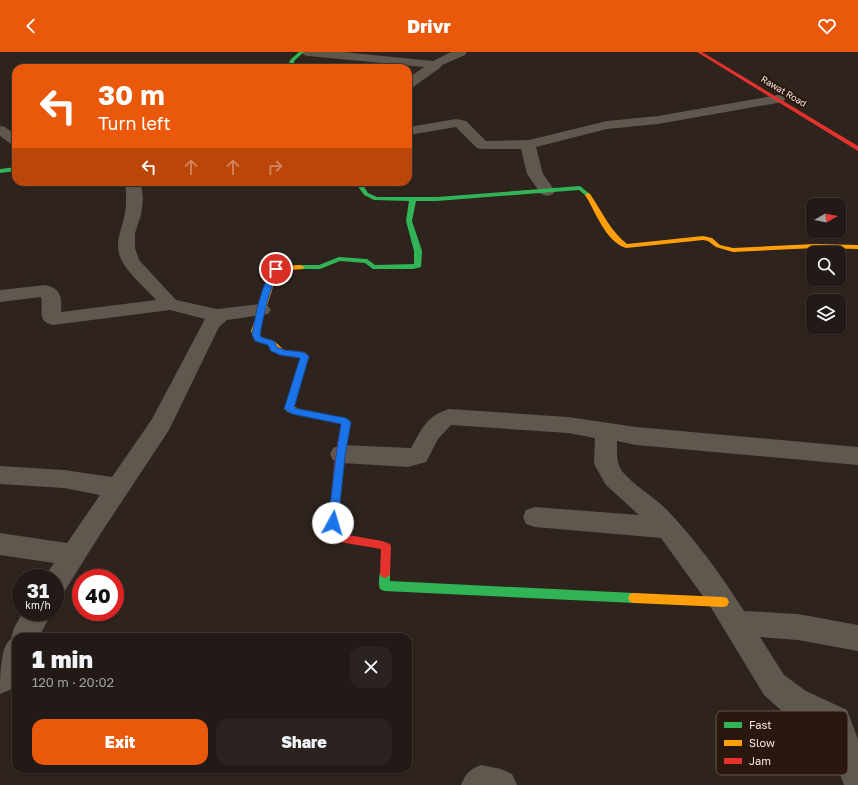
<!DOCTYPE html>
<meta charset="utf-8">
<style>
:root{--surface:#221a16;--page:#2a231f;--text:#f1f3f6;--muted:#a2a1a1;--line:#3f3835;--accent:#ea580c}
body{margin:0;font-family:"Golos Text",sans-serif;background:var(--page);color:var(--text);height:100vh;display:flex;flex-direction:column;font-size:15px;white-space:nowrap}
*{box-sizing:border-box;margin:0}
p{font-size:13px;color:var(--muted)}
.icon{flex:none;width:22px;height:22px;fill:none;stroke:currentColor;stroke-width:2;stroke-linecap:round;stroke-linejoin:round}
.map{position:relative;flex:1;overflow:hidden}
.panel{position:absolute;left:12px;top:581px;width:400px;height:140px;display:flex;flex-direction:column;background:var(--surface);border-radius:12px;box-shadow:0 1px 3px #0004,0 0 0 1px var(--line)}
.panel>*{flex:none}
.hud{position:absolute;left:12px;top:12px;width:400px;height:122px;border-radius:12px;box-shadow:0 1px 3px #0004,0 0 0 1px var(--line);background:#ea580c;color:#fff;overflow:hidden}
.needle{width:26px;rotate:80deg}
.buttons{position:absolute;left:806px;top:146px;display:grid;gap:8px}
.buttons a{display:grid;place-items:center;width:40px;height:40px;border-radius:8px;background:var(--surface);box-shadow:0 1px 3px #0004,0 0 0 1px var(--line);font-size:20px}
.speed{position:absolute;left:12px;top:517px;display:flex;gap:8px;font-size:20px;font-weight:700;text-align:center}
.speed>*{display:grid;place-content:center;width:52px;height:52px;border-radius:50%;background:var(--surface);box-shadow:0 1px 3px #0004,0 0 0 1px var(--line);line-height:1}
.speed small{font-size:10px;font-weight:400}
.speed .limit{border:6px solid #d22;background:#fff;color:#111}
.pin{position:absolute;display:grid;place-items:center;width:34px;height:34px;color:#fff;margin:-17px;border:2px solid #fff;border-radius:50%;box-shadow:0 1px 4px #0007}
.me{position:absolute;width:44px;margin:-22px;rotate:6deg;stroke-linejoin:round;filter:drop-shadow(0 0 3px #0008)}
.turn{display:flex;align-items:center;gap:14px;height:84px;padding:0 20px;font-size:18px}
.turn .icon{width:52px;height:52px;stroke-width:2.5}
.turn b{display:block;font-size:28px;line-height:34px}
.lanes{display:flex;align-items:center;height:38px;padding:0 20px;background:#0003;justify-content:center;gap:20px;direction:ltr}
.lanes .off{opacity:.35}
.round{display:grid;place-items:center;flex:none;width:42px;height:42px;border-radius:12px;background:var(--page)}
.summary{display:flex;align-items:center;justify-content:space-between;height:68px;padding:0 20px}
h1{font-size:24px;font-weight:800;line-height:30px}
.button{display:flex;gap:8px;margin-top:auto;padding:8px 20px}
.button a{flex:1;height:46px;border-radius:12px;background:var(--accent);color:#fff;font-size:16px;font-weight:800;line-height:46px;text-align:center}
.button a+a{background:var(--page);color:var(--text)}
header{display:flex;justify-content:space-between;align-items:center;height:52px;padding:0 20px;background:var(--accent);color:#fff;font-size:18px;font-weight:800}
.map>svg:first-child{display:block}
</style>
<header><svg class="icon" aria-label="back" viewBox="0 0 24 24"><path d="M15 5l-7 7 7 7"/></svg>Drivr<svg class="icon" aria-label="heart" viewBox="0 0 24 24"><path d="M12 20l-8-8c-3-5 5-10 8-4 3-6 11-1 8 4z"/></svg></header>
<div class="map">
<svg width="858" height="733" viewBox="0 0 858 733">
<rect width="100%" height="100%" fill="#2e231d"/>
<g fill="none" stroke-linecap="round" stroke-linejoin="round">
<path fill="#5f584f" fill-rule="evenodd" d="M302,0H343L433,9L451,0H467L465,3L442,13L440,16L413,35L408,36V26L424,15L308,4L304,3Z
M778,43L783,44L785,47L783,50L658,72L607,77L536,95L543,122L555,139L553,142L547,144L541,142L527,122L521,97H482L477,96L456,75L415,82L410,81L408,78L410,75L415,74L456,67L466,69L486,89L529,88L607,69L658,64Z
M0,74L5,75L16,83V93L11,92L0,84Z
M125,130H141L143,147L141,163L135,181V196L139,208L176,248L217,257L261,252L268,254L271,258L268,262L227,268L219,275L169,378L101,481L64,540L55,544V526H44L54,511L0,503V481L67,491L100,443L64,436L0,432V414L64,418L112,425L152,367L205,267L170,258L53,273C36,269 44,259 41,245L0,250V238L46,233C61,237 62,245 61,260L156,248C146,237 130,223 123,211C112,191 122,180 125,161C127,150 126,141 125,130Z
M449,357L568,365L636,375L858,395V413L636,393L617,389C617,399 616,411 622,419C633,433 653,444 666,457C695,487 721,523 744,559L798,562L858,573V599L798,588L760,585L784,623L806,639L847,658L858,687V733H844L824,679L784,661L764,643L710,554L661,486L535,475L526,472L523,465L526,458L535,455L639,463L606,433L594,412L595,386L568,381L451,373L438,387L426,410L408,415L341,411L333,408L330,402L333,396L341,393L411,396C422,377 426,364 449,357Z
M23,560H52L39,585H16V627L10,638L0,642C0,628 0,593 11,587L14,576Z
M481,713L501,717L512,722L517,733H461C466,721 469,718 481,713Z"/>
<path fill="#30b455" fill-rule="evenodd" d="M299,0H304L294,9V16H288L290,8Z
M16,115V119L0,121V117Z
M355,130H361L368,141L377,145H437L580,134L591,143L586,144L579,138L437,149H416L412,169L422,199L421,215L413,217H373L365,211L340,209L320,217H297V213H319L339,205L367,207L375,213L414,212V199L406,169L409,149L374,148L364,143Z
M385,516L389,518L390,521V529L634,541L638,542L640,546L638,550L634,551L384,539L380,537C378,532 379,523 381,518Z"/>
<path fill="#ff9f0a" fill-rule="evenodd" d="M588,141L590,142C602,159 610,179 627,192L703,184L712,186L720,193L733,196L815,192L858,193V197L815,196L733,200L716,195L708,189L703,188L626,196C605,189 596,160 585,143Z
M300,213L304,215L303,217L278,219L259,279L261,285L274,289L284,298L303,300L306,301L309,305L293,354L299,357L300,359L296,362L287,360L285,354L301,306L278,302L271,297L268,293L255,289L251,279L272,216L279,214Z
M634,541L723,545L727,546L729,550L727,554L723,555L634,551L630,550L628,546L630,542Z"/>
<path fill="#e5322d" fill-rule="evenodd" d="M697,0H702L858,94V99Z
M296,356L346,367L351,370L345,404L337,481L382,489L390,492L391,495L390,521L389,524L385,526L381,524L380,521L381,497L328,488L327,485L335,404L341,372L293,361L292,359L293,357Z"/>
</g>
<path fill="#1a73e8" stroke="#114b97" d="M273,215H276L280,217C269,237 264,261 260,283L261,285L274,289L277,295L284,298L303,300L309,304L294,356L346,366L351,370L345,404L338,471L337,474L333,475L329,474L328,471L336,404L341,372L292,362L284,357L300,306L280,303L271,299L268,293L255,289L252,283C256,260 261,235 273,215Z"/>
<g text-anchor="middle" dominant-baseline="central" stroke-width="4" stroke-linejoin="round" paint-order="stroke">
<g font-size="9" fill="#f4e6e0" stroke="#2a170e">
<text transform="translate(784 39) rotate(31)">Rawat Road</text>
</g>
</g>
<rect x="716" y="659" width="132" height="64" rx="6" fill="#2a170e" stroke="#67554d" stroke-width="1"/>
<rect x="724" y="670" width="18" height="6" fill="#30b455"/>
<rect x="724" y="688" width="18" height="6" fill="#ff9f0a"/>
<rect x="724" y="706" width="18" height="6" fill="#e5322d"/>
<g font-size="11" fill="#f4e6e0">
<text x="749" y="677">Fast</text>
<text x="749" y="695">Slow</text>
<text x="749" y="713">Jam</text>
</g>
</svg>
<div class="buttons">
<a><svg class="needle" viewBox="-14 -14 28 28"><path d="M0-13l5 13h-10z" fill="#e53935"/><path d="M0 13l5-13h-10z" fill="#a2a1a1"/></svg></a>
<a><svg class="icon" aria-label="search" viewBox="0 0 24 24"><circle cx="10" cy="10" r="6"/><path d="M15 15l6 6"/></svg></a>
<a><svg class="icon" aria-label="layers" viewBox="0 0 24 24"><path d="M12 4l9 5-9 5-9-5zM3 14l9 5 9-5"/></svg></a>
</div>
<div class="speed"><div>31<small>km/h</small></div><div class="limit">40</div></div>
<div class="pin" style="left:276px;top:217px;background:#d93025"><svg class="icon" aria-label="arrive" viewBox="0 0 24 24"><path d="M6 21V4h12l-3 4 3 4H6"/></svg></div>
<svg class="me" style="left:333px;top:471px" viewBox="-20 -20 40 40"><circle r="19" fill="#fff"/><path d="M0-13L10 11 0 6-10 11z" fill="#1a73e8"/></svg>
<div class="hud">
<div class="turn"><svg class="icon" aria-label="left" viewBox="0 0 24 24"><path d="M17 20v-9H6M10 6l-5 5 5 5"/></svg><div><b>30 m</b>Turn left</div></div>
<div class="lanes"><svg class="icon" aria-label="left" viewBox="0 0 24 24"><path d="M17 20v-9H6M10 6l-5 5 5 5"/></svg><svg class="icon off" aria-label="ahead" viewBox="0 0 24 24"><path d="M12 20V5M6 11l6-6 6 6"/></svg><svg class="icon off" aria-label="ahead" viewBox="0 0 24 24"><path d="M12 20V5M6 11l6-6 6 6"/></svg><svg class="icon off" aria-label="right" viewBox="0 0 24 24"><path d="M7 20v-9h11M14 6l5 5-5 5"/></svg></div>
</div>
<section class="panel">
<div class="summary"><div><h1>1 min</h1><p>120 m · 20:02</p></div><a class="round"><svg class="icon" aria-label="close" viewBox="0 0 24 24"><path d="M6 6l12 12M18 6L6 18"/></svg></a></div>
<div class="button"><a>Exit</a><a>Share</a></div>
</section>
</div>
